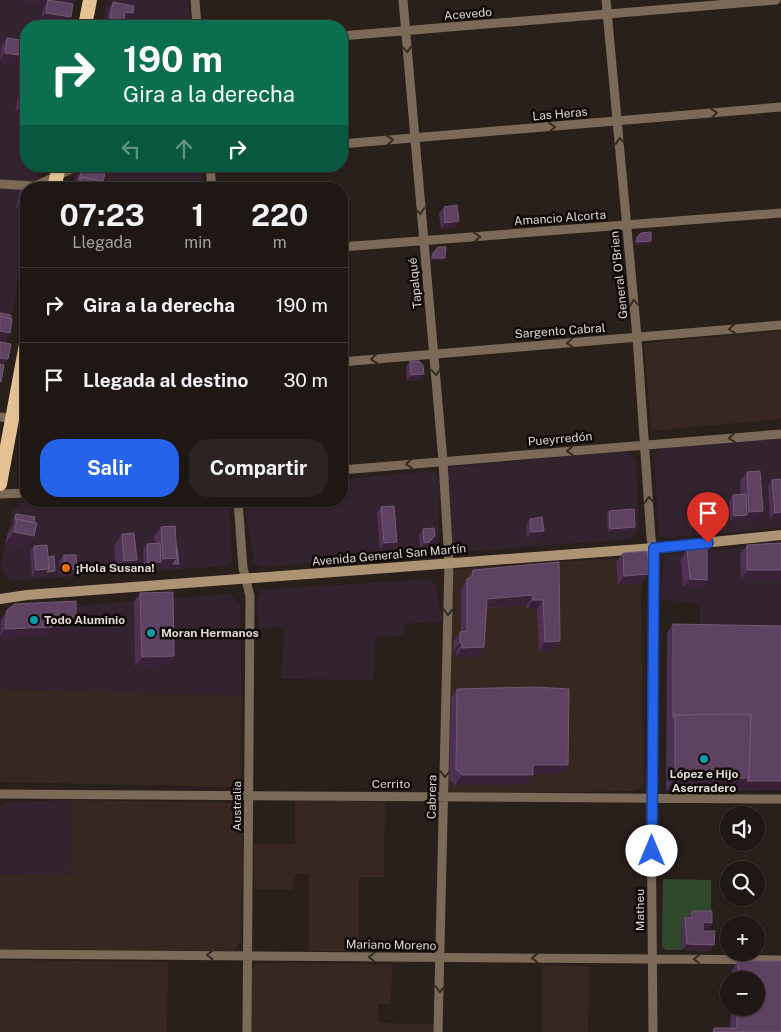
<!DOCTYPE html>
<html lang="es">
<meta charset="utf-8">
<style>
:root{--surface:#1f1714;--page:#2c2422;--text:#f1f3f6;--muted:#a19fa0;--line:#3c3634;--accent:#2563eb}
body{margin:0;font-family:"Public Sans",sans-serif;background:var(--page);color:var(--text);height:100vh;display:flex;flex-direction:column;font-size:19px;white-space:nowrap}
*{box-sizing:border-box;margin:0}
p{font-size:16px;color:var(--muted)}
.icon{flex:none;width:28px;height:28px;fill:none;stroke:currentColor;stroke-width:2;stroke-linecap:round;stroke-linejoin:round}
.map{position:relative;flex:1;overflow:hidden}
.drawer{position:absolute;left:20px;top:182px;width:328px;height:325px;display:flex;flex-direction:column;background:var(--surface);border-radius:20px;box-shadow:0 1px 4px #0004,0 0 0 1px var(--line)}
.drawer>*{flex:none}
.top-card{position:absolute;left:20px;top:20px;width:328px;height:152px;border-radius:20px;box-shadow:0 1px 4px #0004,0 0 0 1px var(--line);background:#0b6e4f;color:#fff;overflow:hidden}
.fabs{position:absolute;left:720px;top:806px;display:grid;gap:10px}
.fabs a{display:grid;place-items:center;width:45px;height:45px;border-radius:50%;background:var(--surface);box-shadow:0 1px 4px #0004,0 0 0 1px var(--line);font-size:25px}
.pin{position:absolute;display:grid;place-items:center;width:42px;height:42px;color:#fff;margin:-51px -21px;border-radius:50% 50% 50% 0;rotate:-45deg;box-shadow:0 0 5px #0007}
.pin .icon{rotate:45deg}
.me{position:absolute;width:55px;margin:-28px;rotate:0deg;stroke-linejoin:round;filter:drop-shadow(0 0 4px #0008)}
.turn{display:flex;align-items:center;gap:18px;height:105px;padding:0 20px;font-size:22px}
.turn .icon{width:65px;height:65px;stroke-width:2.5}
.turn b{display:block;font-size:35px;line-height:42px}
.lanes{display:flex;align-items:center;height:48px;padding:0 20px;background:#0003;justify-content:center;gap:25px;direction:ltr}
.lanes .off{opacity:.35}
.eta{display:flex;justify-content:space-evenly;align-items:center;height:85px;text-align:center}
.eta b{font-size:30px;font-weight:700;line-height:35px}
.button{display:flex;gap:10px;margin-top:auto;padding:10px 20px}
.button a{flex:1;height:58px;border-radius:20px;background:var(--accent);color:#fff;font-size:20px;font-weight:700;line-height:58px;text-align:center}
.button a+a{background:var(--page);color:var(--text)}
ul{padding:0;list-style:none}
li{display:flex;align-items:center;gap:15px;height:75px;padding:0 20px;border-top:1px solid var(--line)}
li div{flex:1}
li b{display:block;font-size:19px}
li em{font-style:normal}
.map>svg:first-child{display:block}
</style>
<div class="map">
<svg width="781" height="1032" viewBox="0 0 781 1032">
<rect width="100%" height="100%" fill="#291f1b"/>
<path fill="#33232e" d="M0,0H73L68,26H26V166H41L36,189H26V240L0,376Z
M107,0H188L191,26H102Z
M76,166H202L203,189H72Z
M781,437V528L663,538L659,536L654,456L656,452L665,447Z
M627,451L636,459L639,530L632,539L459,552L451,545L446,470L448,467Z
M429,471L434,472L440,480L438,549L432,553L261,567L254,563L244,501H341V480Z
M37,501H229L232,561L227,566L9,581L0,568L13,511L20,503Z
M781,544V673L700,634V604L661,599L664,554Z
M429,579L435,585L443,621L404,624L403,636L375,637L374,680L281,679L285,627L259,628L257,601L261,590Z
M229,594L240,604L242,696L0,689V620L3,613L9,611Z
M71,800V875L0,874V808L5,802Z"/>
<path fill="#362820" d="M781,331V419L651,431L644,343Z
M634,557L641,560L644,782L642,786L634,791L452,794L449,792L446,789L453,574L455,571L458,569Z
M0,689L242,696L241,780L233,787L0,782Z
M71,800L238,803L243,808L241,940L236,948L232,951L0,949V874L70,875Z
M295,801H385L384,877H359V951H309V874H294V890L254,889V844H295Z
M0,960L168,962L167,1032H0Z
M257,963L392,964L391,1004H378V1023L433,1024V1032H252V969Z
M542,965L590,966L588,1032H542Z"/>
<path fill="#30482b" d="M663,879L711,880V917L681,924L682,950H666L662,947Z"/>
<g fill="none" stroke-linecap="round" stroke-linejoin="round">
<path stroke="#7a6a57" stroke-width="9" d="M195,0L197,26
M403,0L443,461L449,563L438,1032
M606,0L637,337L651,538L655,562L651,797L653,1032
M341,36L776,0
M341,144L781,107
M210,166L212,189
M0,184L35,186L78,166
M341,247L781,213
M341,362L781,325
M0,417L12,418
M341,470L781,434
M0,494L26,493
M238,501L243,568L250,596L247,1032
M0,794L781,799
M0,954L781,960"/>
<path stroke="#ac9374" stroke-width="10" d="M0,599L27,595L654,548L781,535"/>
<path stroke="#e5c294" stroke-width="14" d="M85,26L90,0
M54,189L59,166
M0,484L26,344"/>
</g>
<path fill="#4e3054" d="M25,0H76L73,4L67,23L41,19L44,6L24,3Z
M113,2L128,19L124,18L123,26H106L109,8Z
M7,38L26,66L0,63L1,47Z
M26,86V115L15,114L17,99Z
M81,172L100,173L103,181L122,189H74L77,178Z
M24,187L26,189V211L16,209L19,193Z
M444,207L459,221L455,227L441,229L439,213Z
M637,237L649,244L635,245V240Z
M433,253L445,258L443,261H430L431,256Z
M410,361L420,380L407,381L406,367Z
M26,446V480H24L21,475Z
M747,472L763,511L756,520L730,522L729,501L733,495H741L740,481Z
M772,480L781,518L770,519L768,486Z
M381,507L392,548L380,549L377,513Z
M609,511L633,530L608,532L607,514Z
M16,514L25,548L5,544L8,532L14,524L13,523L14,517Z
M530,519L544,531L539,537L527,538L526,525Z
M161,527L176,547L179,564L177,567L144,569L143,550L147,544L155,543L154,536Z
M423,529L430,542L425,549H420L419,535Z
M122,534L137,560L128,572L116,573L114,546Z
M781,543V585V579H741L740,554L747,545Z
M34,546L48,557L53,574L32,577L30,552Z
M687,550L707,580L700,589L683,588L681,559Z
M623,553L642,583L618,585L616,562Z
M64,555L77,569L73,575L60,576L59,561Z
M559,562L554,650L539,651L537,609H527V605L487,608L484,647L478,656L456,657V652H453L454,641L461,632V589L473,570Z
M140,593L174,656L168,665L135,666L134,602Z
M7,610L70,627L51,628L45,636L0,638L1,620Z
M673,624L741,790L666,791L667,633Z
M457,689L561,774H533L526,784L455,785L449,779L451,698Z
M692,911L712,923L708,929H703V931L710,951L682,950L681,924L685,918H688Z
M738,961H781V1032H711L714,1028H730L731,1008H756V980H731L732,970Z"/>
<path fill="#392137" d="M26,0H76L69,10L48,0L44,6L24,3Z
M115,0H140L136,5Z
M125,12L133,13L128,19L121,18Z
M46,13L71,17L67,23L41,19Z
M5,53L26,56V66L0,63V60Z
M26,97V115L15,114Z
M21,203L26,204V211L16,209Z
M459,221L455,227L441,229L445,223Z
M651,241L649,244L635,245L637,242Z
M433,258H445L443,261H430Z
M0,331L10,333L5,339L0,338Z
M0,358L8,359L0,371Z
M424,374L420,380L407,381L411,375Z
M763,511L756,520L730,522L734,516L747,515L749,512Z
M781,512V518L770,519L775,513Z
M635,527L633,530L608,532L610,529Z
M544,531L539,537L527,538L531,532Z
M14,532L34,536L25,548L5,544Z
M435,536L425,549H420L424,543Z
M397,542L392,548L380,549L384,543Z
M177,558L179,564L177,567L144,569L148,563L161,562L163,559Z
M137,560L128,572L116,573L124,561Z
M49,569L55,571L53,574L32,577L36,570Z
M77,569L73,575L60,576L64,570Z
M747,570H781V578L780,579H741Z
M649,574L642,583L618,585L624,576Z
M690,579L707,580L700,589L683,588Z
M533,595L527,605L481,608L487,599Z
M533,600H543L537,609H527Z
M76,618L70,627L51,628L45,636L0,638V636L5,629L51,619Z
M560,641L554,650L539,651L545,642Z
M460,643H462L456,652H453Z
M484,647L478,656L456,657L462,648Z
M174,656L168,665L135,666L142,657Z
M533,765H568L561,774H526Z
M462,775H533L526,784L455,785Z
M675,778H749L781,781V790L666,791Z
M703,922L712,923L708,929H699Z
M687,944L714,945L710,951L682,950Z"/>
<path fill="#5e4262" stroke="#725974" d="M48,0L73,4L71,17L46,13Z
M113,2L134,6L133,13L125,12L123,26H109Z
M7,38L26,41V56L5,53Z
M87,167H101L100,173H105L103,181L81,177L79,180L81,172Z
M81,177L123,185L122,189L80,188L79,189Z
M24,187L32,189H26V204L21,203Z
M457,205L459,221L445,223L444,207Z
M651,232V241L637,242V237L641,233Z
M438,247H446L445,258H433V253Z
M0,313L11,315V319L0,316Z
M0,316L12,319L10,333L0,331Z
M0,342L11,344L8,359L0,358Z
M410,361H419L423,365L424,374L411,375Z
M0,364L4,365L1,382L0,381Z
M760,471L763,511L749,512L747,472Z
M781,479V512L775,513L772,480Z
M746,494L747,515L734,516L733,495Z
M394,506L397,542L384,543L381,507Z
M634,509L635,527L610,529L609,511Z
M16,514L35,517L34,523L17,519L16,520H15Z
M542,517L544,531L531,532L530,519Z
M17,519L37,523L34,536L14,532Z
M175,526L177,558L163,559L161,527Z
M434,528L435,536L429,542L424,543L423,529Z
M134,533L137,560L124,561L122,534Z
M160,543L161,562L148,563L147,544Z
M781,543V570H747V545Z
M47,545L49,569L36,570L34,546Z
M176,547H177L179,564H173L177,558Z
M707,548V580L690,579L687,550Z
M647,551L649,574L624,576L623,553Z
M64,555H76L77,569L64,570Z
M54,556L55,571L47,572L49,569L48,557Z
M559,562L560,641L545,642L543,600H533V595L487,599L484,647L462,648V643H460V632L467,631V579L472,577L473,570Z
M173,592L174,656L142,657L140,593Z
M76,601V618L51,619L52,627L5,629L7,610L15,604Z
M673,624L781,626V781H747L749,778L751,714L675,715L673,718Z
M534,687L569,689L568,765H533V775H462L456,769L457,689Z
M751,714L749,778H675V715Z
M692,911H712V923L703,922V931H715L714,945L687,944L685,918H692Z
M738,961H781V1032H714V1028H737V1008H756V980H738Z"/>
<defs><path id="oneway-chevron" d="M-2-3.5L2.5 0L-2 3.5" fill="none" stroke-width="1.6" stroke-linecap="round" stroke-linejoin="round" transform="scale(1.25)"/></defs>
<g stroke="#342c24">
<use href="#oneway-chevron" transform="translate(407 49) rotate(86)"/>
<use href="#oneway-chevron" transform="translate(714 113) rotate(-5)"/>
<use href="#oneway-chevron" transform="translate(552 127) rotate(-5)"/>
<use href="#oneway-chevron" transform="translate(390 140) rotate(-4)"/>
<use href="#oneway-chevron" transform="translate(620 141) rotate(-95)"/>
<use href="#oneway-chevron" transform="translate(420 211) rotate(85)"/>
<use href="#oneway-chevron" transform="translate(477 237) rotate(-4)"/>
<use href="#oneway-chevron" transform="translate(634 303) rotate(-96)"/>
<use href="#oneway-chevron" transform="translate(732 329) rotate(175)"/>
<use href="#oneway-chevron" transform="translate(570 343) rotate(176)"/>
<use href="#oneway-chevron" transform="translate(374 359) rotate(175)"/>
<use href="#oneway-chevron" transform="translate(436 372) rotate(85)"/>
<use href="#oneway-chevron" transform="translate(732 438) rotate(175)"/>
<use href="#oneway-chevron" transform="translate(570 451) rotate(175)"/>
<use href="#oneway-chevron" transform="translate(409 464) rotate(175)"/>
<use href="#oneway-chevron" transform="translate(649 500) rotate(-94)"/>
<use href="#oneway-chevron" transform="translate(448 612) rotate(91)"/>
<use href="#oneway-chevron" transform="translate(445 774) rotate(91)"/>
<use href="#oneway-chevron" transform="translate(210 955) rotate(-180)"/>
<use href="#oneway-chevron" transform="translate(372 957) rotate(-179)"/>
<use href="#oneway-chevron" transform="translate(535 958) rotate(-180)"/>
<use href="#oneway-chevron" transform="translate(697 959) rotate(-179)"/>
<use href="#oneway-chevron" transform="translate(440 989) rotate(92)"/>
</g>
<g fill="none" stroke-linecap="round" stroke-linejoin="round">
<defs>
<path id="route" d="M652,851L654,548L708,543"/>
</defs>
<use href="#route" stroke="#184099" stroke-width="12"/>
<use href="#route" stroke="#2563eb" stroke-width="9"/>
</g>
<circle fill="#e8710a" stroke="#0f0a08" stroke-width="2" cx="66" cy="568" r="5"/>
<g fill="#0f9aa8" stroke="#0f0a08" stroke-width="2">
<circle cx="34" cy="620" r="5"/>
<circle cx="151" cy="633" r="5"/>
<circle cx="704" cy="759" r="5"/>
</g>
<g text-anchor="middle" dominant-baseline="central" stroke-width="5" stroke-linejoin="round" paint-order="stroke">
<g font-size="12" fill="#dfd8d5" stroke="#0f0a08">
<text transform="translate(468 14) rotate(-5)">Acevedo</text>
<text transform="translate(560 114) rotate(-5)">Las Heras</text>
<text transform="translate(560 218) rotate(-4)">Amancio Alcorta</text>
<text transform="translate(619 275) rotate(-96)">General O'Brien</text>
<text transform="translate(415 283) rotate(-96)">Tapalqué</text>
<text transform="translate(560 331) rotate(-4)">Sargento Cabral</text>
<text transform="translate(560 439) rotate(-5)">Pueyrredón</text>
<text transform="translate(389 555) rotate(-5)">Avenida General San Martín</text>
<text x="391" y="784">Cerrito</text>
<text transform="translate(432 797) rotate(-89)">Cabrera</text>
<text transform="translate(237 806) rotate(-90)">Australia</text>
<text transform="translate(640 910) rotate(-90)">Matheu</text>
<text transform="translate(391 945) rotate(1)">Mariano Moreno</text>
</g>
<g font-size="12" font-weight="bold" fill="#dfd8d5" stroke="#0f0a08" text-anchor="start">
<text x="76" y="568">¡Hola Susana!</text>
<text x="44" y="620">Todo Aluminio</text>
<text x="161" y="633">Moran Hermanos</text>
<text x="704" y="774" text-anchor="middle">López e Hijo<tspan x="704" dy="14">Aserradero</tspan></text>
</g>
</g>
</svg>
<div class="fabs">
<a><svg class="icon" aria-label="sound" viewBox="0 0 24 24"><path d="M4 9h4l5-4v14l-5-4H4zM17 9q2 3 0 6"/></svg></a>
<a><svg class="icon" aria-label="search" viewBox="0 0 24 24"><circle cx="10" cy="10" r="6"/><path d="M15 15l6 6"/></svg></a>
<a>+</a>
<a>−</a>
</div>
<div class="pin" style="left:708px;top:543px;background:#d93025"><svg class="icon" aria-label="arrive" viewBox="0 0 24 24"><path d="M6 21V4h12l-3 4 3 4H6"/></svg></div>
<svg class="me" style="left:652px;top:851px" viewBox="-20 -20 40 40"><circle r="19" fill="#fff"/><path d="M0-13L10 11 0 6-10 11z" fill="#2563eb"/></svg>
<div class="top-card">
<div class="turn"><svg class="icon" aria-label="right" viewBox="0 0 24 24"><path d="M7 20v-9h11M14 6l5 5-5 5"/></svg><div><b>190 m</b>Gira a la derecha</div></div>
<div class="lanes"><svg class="icon off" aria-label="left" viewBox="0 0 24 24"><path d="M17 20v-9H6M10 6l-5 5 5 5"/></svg><svg class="icon off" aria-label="ahead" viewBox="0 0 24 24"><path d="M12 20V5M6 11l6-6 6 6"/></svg><svg class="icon" aria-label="right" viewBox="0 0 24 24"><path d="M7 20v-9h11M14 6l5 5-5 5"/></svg></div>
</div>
<section class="drawer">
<div class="eta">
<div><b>07:23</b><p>Llegada</p></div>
<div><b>1</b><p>min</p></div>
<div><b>220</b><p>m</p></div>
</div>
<ul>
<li><svg class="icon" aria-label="right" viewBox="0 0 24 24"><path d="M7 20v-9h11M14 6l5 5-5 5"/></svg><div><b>Gira a la derecha</b></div><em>190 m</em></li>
<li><svg class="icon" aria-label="arrive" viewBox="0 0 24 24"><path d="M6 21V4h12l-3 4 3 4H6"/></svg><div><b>Llegada al destino</b></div><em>30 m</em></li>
</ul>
<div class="button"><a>Salir</a><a>Compartir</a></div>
</section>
</div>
